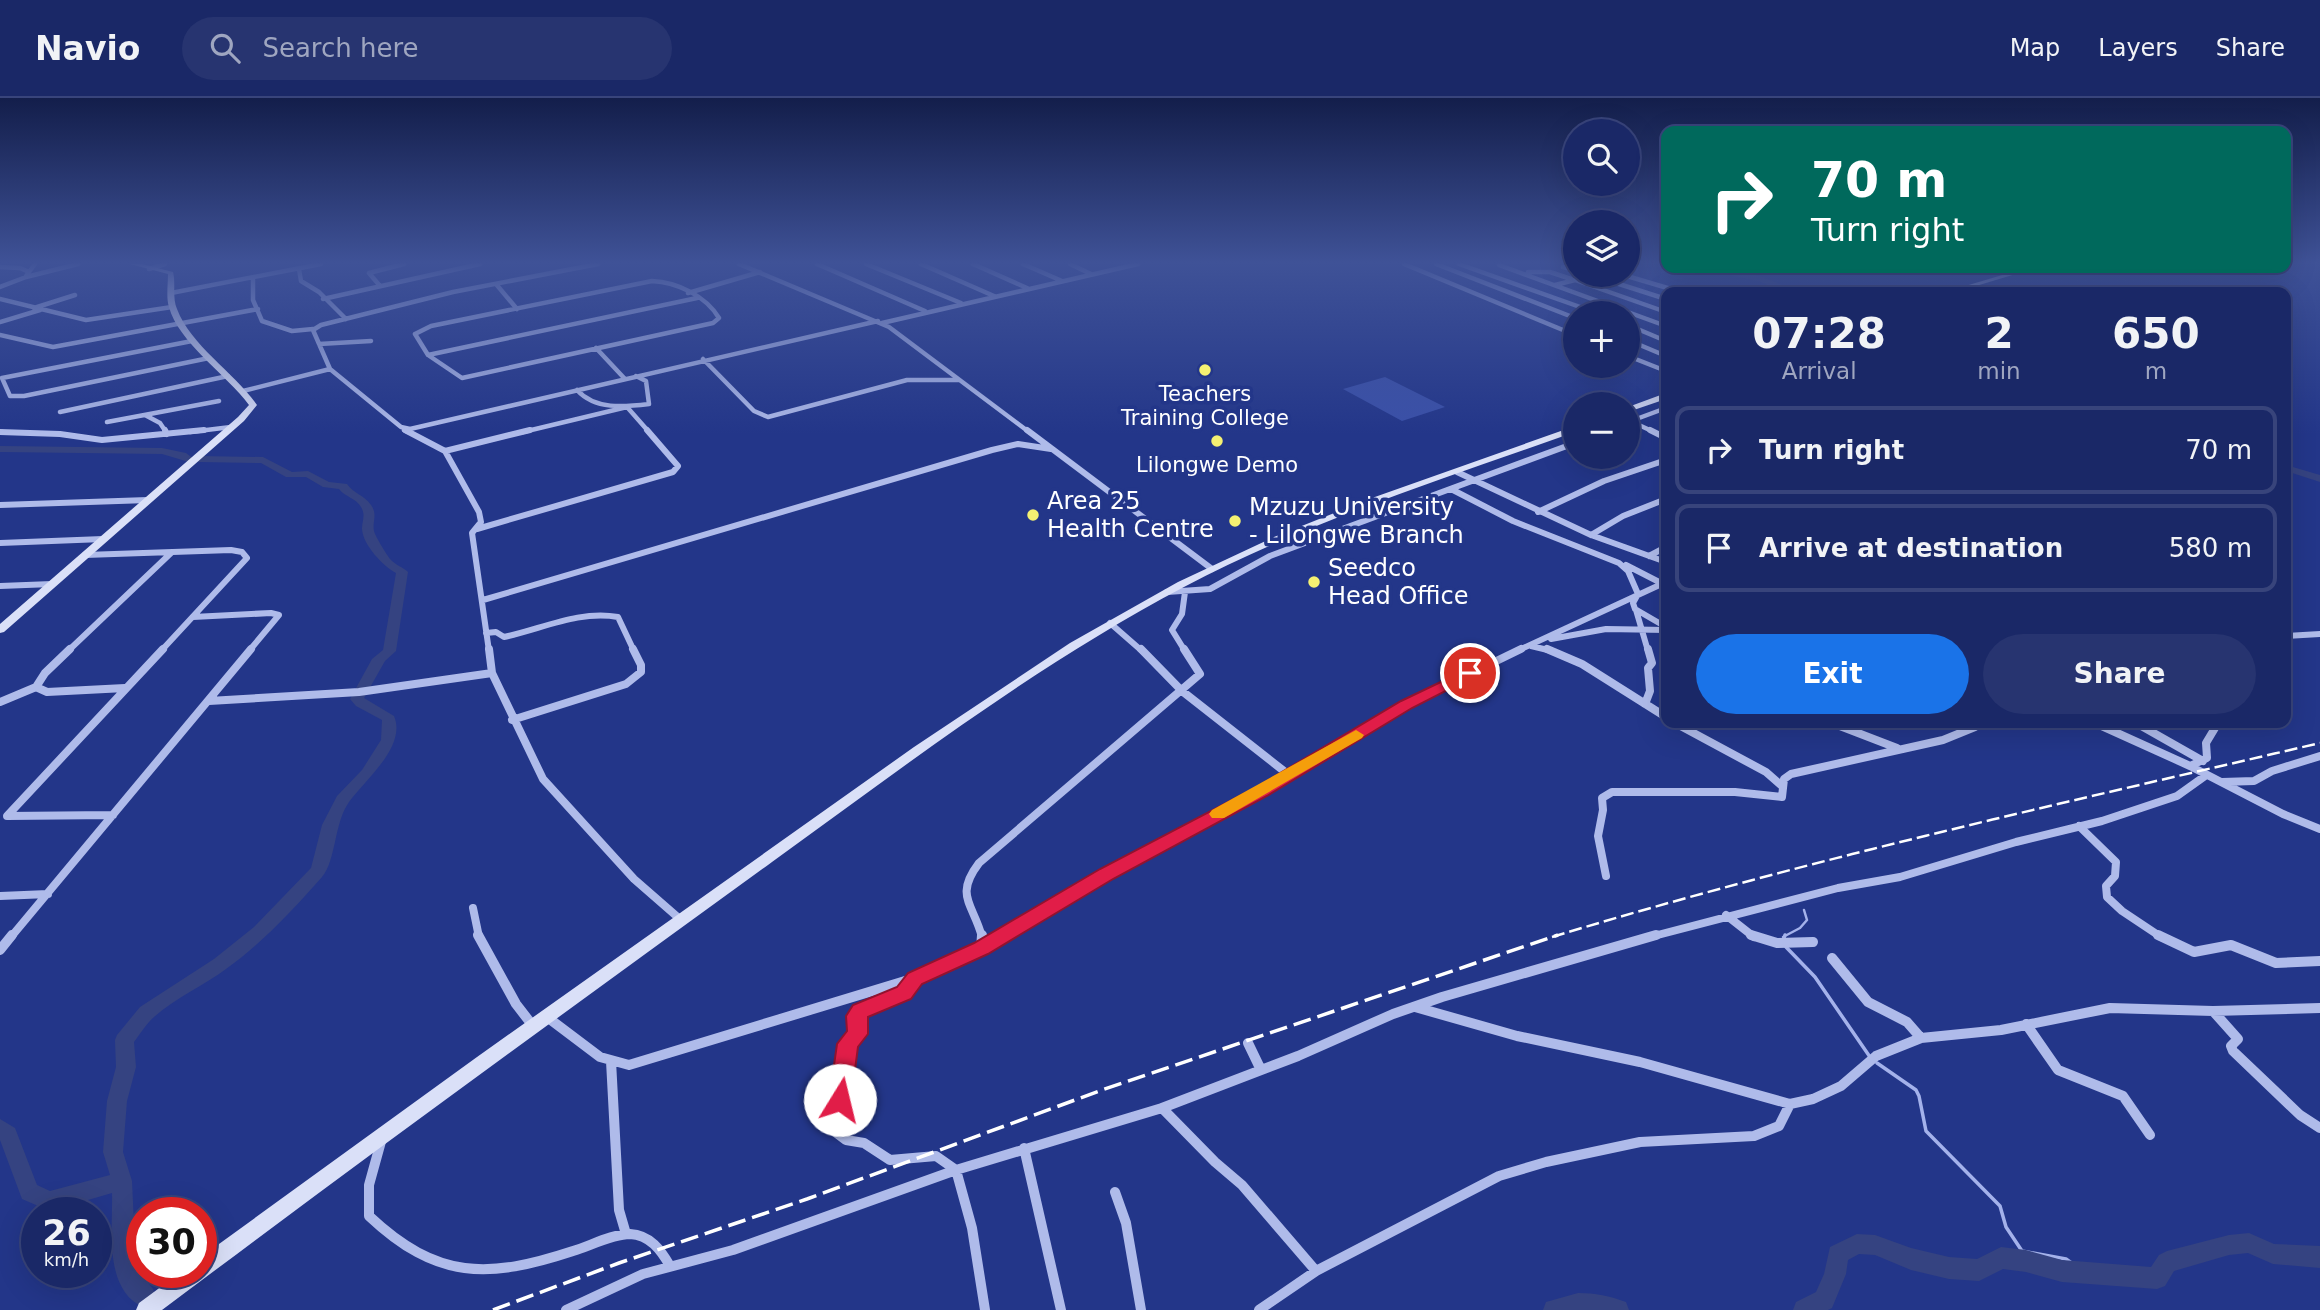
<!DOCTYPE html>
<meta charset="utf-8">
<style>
:root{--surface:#1a2867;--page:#273470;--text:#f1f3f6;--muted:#9fa6c0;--line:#38447b;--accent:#1a73e8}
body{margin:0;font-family:"DejaVu Sans",sans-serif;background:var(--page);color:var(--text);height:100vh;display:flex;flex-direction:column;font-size:26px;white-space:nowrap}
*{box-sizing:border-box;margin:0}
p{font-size:23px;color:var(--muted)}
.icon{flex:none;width:38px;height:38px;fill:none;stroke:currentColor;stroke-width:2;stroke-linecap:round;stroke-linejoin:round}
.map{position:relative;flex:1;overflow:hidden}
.sheet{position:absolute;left:1661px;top:189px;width:630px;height:441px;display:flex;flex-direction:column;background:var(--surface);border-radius:14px;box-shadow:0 7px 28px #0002,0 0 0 2px var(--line)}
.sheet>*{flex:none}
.banner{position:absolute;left:1661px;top:28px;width:630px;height:147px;border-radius:14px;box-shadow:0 7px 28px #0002,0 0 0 2px var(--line);background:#00695c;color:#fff;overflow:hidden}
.tools{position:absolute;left:1563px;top:21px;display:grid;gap:14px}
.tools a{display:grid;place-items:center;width:77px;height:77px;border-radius:50%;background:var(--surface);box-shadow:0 7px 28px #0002,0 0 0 2px var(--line);font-size:35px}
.speed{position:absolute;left:21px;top:1099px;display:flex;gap:14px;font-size:35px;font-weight:700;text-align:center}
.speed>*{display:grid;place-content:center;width:91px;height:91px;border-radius:50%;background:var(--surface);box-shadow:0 7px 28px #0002,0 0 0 2px var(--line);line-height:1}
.speed small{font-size:18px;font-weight:400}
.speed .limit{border:10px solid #d22;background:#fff;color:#111}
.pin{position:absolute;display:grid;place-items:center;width:60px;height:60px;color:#fff;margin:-30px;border:4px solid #fff;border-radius:50%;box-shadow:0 2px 7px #0007}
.me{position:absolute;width:77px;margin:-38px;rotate:9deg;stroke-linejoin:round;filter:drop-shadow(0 0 5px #0008)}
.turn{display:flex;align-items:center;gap:24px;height:147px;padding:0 35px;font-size:32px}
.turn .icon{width:91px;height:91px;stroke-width:2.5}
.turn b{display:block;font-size:49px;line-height:60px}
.eta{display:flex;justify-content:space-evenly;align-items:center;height:119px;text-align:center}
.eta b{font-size:42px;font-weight:700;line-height:49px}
.button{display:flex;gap:14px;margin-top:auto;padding:14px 35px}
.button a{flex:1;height:80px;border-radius:42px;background:var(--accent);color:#fff;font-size:28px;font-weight:700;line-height:80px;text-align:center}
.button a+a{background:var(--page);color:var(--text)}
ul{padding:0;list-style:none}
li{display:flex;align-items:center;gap:21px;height:88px;margin:0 14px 10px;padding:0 21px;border:4px solid var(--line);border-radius:14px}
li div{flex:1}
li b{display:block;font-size:26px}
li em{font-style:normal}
header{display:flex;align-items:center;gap:42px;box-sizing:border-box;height:98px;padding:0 35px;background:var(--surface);border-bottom:2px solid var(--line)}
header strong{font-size:33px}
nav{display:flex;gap:38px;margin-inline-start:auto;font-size:24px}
.search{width:490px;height:63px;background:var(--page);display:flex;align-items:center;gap:18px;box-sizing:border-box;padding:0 24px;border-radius:38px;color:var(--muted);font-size:26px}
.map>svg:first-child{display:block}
</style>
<header>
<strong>Navio</strong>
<div class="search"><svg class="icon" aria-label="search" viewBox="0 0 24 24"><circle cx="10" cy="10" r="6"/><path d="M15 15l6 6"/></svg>Search here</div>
<nav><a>Map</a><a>Layers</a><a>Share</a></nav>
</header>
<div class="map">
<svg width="2320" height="1212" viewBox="0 0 2320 1212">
<rect width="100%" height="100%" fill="#233689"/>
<path fill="#3a50a8" d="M1385,279L1445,309L1402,323L1343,291Z"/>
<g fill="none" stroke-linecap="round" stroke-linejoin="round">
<path stroke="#a4b2eb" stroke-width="2.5" d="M1783,839L1800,830L1807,822L1804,812"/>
<path stroke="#a4b2eb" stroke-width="3.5" d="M1783,843L1785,837
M1786,849L1815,879L1870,959
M1877,965L1916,992L1919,998L1926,1033L2000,1108L2006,1129L2022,1153L2066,1161L2085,1175"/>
<path fill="#354381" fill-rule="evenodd" d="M1692,170C1724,169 1767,175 1793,194H1783L1759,183Z
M0,348L162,350L186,355L194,361L199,358L263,359L292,374L308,373L329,384L347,386C353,395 364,397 371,407C378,417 372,423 374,433C375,438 387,457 390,461C395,467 403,469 408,474L396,553L385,563L364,600L394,618C407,648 365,682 349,704C334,725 336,763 322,779C293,812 262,845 226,871C203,888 175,900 154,919C146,926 140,936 134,944L136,969L127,1003L123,1054L132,1083L136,1170L153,1191L156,1199L153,1207L145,1210C103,1193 113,1132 112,1095L50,1113L22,1101L0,1042V1021L15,1030L37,1087L50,1093L110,1077L103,1054L107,1003L116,969L115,942L117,937L140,909L214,861L254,829L311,770L322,727L337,698L362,672L381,642L382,622L356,608L350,601L372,561L383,552L396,475C383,468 363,447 362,431C362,423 366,417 361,409C356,400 345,399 339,391L323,389L306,379H286L261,365L199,364L194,361L189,364L162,356L0,354Z
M2286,367L2320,377V384L2286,373Z
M2249,1135L2274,1146L2320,1148V1170L2273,1166L2248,1155L2229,1157L2174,1173L2165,1188L2157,1191L2062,1184L2026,1174L2003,1171L1979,1183L1949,1181L1911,1172L1875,1157L1859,1156L1848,1162L1846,1176L1832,1210L1828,1212H1793L1796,1204L1816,1194L1824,1176L1830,1149L1857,1136L1875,1137L1911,1150L1949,1159L1977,1161L2001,1149L2026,1152L2062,1162L2151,1169L2159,1157L2167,1153L2229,1137Z
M1578,1195C1595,1195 1610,1198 1626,1204L1629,1212H1543L1546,1204Z"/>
<path stroke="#afbbea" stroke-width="4.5" d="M598,166L453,194L321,227L313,232L330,271L401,329L410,331L878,223
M739,166L889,229L1029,334
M817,166L925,213
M866,166L961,205
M921,166L994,198
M973,166L1027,190
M1023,166L1062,183
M1070,166L1091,176
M1404,166L1575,237
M1436,166L1575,220
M1459,166L1597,215
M1499,167L1666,228
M0,169L20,170L29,174
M1563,169L1575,172
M149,171L165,166
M299,171L301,183L319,194L346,221
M1528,174H1550L1571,181
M1591,177L1666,201
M26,178L35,166
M1627,178L1681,194
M253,181V202L262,223L292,233L313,231
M652,183C677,184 706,198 719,220L713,225L462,280L428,257L415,236L431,228Z
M496,186L517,211
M1555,187L1575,182L1666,214
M380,188L369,175L404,166
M0,189L26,179L78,166
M1699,190L1713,194
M171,195L321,166
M688,195L760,174
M0,201L86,222L172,209
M323,201L480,166
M34,210L75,197
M0,224L40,212
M882,225L1138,166
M1628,227L1666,243
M0,237L53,249L258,211
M1628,242L1666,258
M192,243L2,280L10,298H24L209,260
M319,246L371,243
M596,250L625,281
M428,257L697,200
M1628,258L1666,273
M703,261L754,313L768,319L907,282H959
M636,278L646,283L649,306
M577,292C595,312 624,309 649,306
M243,293L330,271
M60,314L228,278
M145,317L160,325L166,334
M1628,322L1654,334
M1631,323L1666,310
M107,324L219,303
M404,332L408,334
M0,334H3
M190,334L231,329
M523,334L627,309L649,334"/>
<path stroke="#afbbea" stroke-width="6" d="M165,332L167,336
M405,332L445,353L479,414L481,424L472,435L489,553
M1027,332L1212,471
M1650,332L1666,340
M0,334L60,336L102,342L204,332
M445,353L530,332
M1457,374L1591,437L1666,464
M1451,391L1513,423L1619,465L1628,473L1638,496L1633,505L1635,511L1666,529
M0,407L148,402
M1538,414L1604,383L1666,362
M1405,416L1410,408L1423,401L1575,345
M477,431L673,374L678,368L647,332
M1591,437L1623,418L1666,401
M0,445L103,441
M85,457L231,452L242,454L247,460L161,553
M1649,458L1666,449
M1626,467L1663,486
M0,488L52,486
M1167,494L1210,491L1270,458L1423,401
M1185,494L1182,516L1172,532L1185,553
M483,502L992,352L1018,346L1051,351
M1636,512L1648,553
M193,519L271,515L279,517L249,553
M1110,525L1142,553
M486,535L496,534L504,539C542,531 579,512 618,519L634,553
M2286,538L2320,536
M1551,541L1606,531L1666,532
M1531,548L1552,553
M68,553L171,455
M1517,553L1666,484"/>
<path stroke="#afbbea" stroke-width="8" d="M70,551L45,575L36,589L47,594L125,590
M489,551L492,575L543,681L634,781L681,822
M1141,551L1182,593L1289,677
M1547,551L1582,566L1666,619
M209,603L359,594L492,575
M0,604L36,589
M1645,606L1650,593L1648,570L1652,565L1648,551
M512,622L626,586L641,574V567L633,551
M1675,625L1766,674L1782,688
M1832,625L1897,650
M2095,625L2190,668L2283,716L2320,731
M2136,625L2203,663
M2190,668L2207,660L2206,645L2215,630L2208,625
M2222,684L2254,683L2272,673L2320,658
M113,717L7,718L163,551
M2079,728L2116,764L2115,778L2106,788L2107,799L2122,813L2161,839
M1606,778L1598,738L1603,712L1602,700L1612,694H1735L1782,699L1784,681L1791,676L1943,642L1975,629L1971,625
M0,798L48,796
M473,810L479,839
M1726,817L1754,839
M11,839L251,551
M982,839C973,805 954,798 979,765L1200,576L1184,551
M1002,839L1107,776L1261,694L1406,607L1521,551
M1650,839L1838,790L1900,779L2016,744L2102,723L2177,698L2205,678"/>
<path stroke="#afbbea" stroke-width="10" d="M478,837L516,906L533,928
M1751,837L1777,845L1813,844
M2158,837L2194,854L2231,847L2276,865L2320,863
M981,851L982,837
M0,852L12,837
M1832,860L1868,904L1907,924L1921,940
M914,881L904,895L858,915C858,922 859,931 856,938C853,945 848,950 846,958C839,989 848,1002 814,1018L846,1042L864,1045L890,1062L936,1058L956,1072L972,1130L985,1212
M1415,909L1517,938L1640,964L1790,1006L1813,1001L1841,988L1876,958L1921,940L2001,932L2110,910L2213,913L2320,910
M2213,913L2238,941L2231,948L2233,953L2300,1017L2320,1030
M547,919L600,959L629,967L915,880L981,851L1004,837
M2026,926L2058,972L2123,998L2150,1037
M1248,945L1261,972
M611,963L619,1112L626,1136
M1162,1010L1215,1064L1242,1087L1316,1173
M382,1040L369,1087V1118C437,1182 488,1181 573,1153C590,1148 612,1136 630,1136C650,1137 661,1152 670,1168
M1024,1050L1061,1212
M1115,1094L1126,1125L1141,1212
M566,1212L643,1176L733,1152L956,1072L1162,1010L1298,958L1393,916L1442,899L1656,837
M1259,1212L1316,1173L1499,1078L1546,1064L1640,1044L1754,1038L1779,1028L1790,1006"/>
<path fill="#dae0f8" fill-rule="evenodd" d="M130,166H142L173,174C176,185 172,200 177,211C191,248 234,274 257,307L244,323L4,534L0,535V526L238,319L249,307C227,277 178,244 169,209C166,200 168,186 168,176Z
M2026,170H2036L1956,194H1945Z
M1666,295V301L1628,314V309Z
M1575,328V334C1443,381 1309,423 1184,489C1038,566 906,667 772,764C568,912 363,1061 162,1212H136L139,1205L181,1174H201V1159L477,959L914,649L1070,545L1178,484L1274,439L1372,400Z"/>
<path stroke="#fff" stroke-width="2.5" stroke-dasharray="13 5" stroke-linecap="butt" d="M1552,839C1805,762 2063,705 2320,645"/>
<path stroke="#fff" stroke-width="3.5" stroke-dasharray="18 7" stroke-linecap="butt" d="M493,1212L619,1165L807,1101L1102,992L1558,837"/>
</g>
<linearGradient id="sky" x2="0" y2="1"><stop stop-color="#131e4b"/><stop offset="0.49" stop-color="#3f5297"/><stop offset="1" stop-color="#3f5297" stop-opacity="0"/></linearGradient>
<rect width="2320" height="336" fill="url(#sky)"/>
<path fill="#e11d48" stroke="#92132f" stroke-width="2" d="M1470,570L1477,575L1475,578L1412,610L1267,698L1113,781L988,856L922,886L911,901L868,919V936L858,949L851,1002L848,1009L840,1012L832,1009L829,1002L837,946L847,933L846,918L853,907L897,889L908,875L974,845L1100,771L1255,690L1401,603Z"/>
<path fill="#f59e0b" d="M1356,632L1364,637L1362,640L1224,720H1212L1209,716L1212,712Z"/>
<g fill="#f5f172" stroke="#233689" stroke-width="2.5">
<circle cx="1205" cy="272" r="7"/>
<circle cx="1217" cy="343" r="7"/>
<circle cx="1033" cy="417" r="7"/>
<circle cx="1235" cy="423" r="7"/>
<circle cx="1314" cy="484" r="7"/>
</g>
<g text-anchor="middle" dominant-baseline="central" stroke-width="7" stroke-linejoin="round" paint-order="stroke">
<g font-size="21" fill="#fff" stroke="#233689">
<text x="1205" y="296">Teachers<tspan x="1205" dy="24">Training College</tspan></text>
<text x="1217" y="367">Lilongwe Demo</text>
</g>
<g font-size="24" fill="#fff" stroke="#233689" text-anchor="start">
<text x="1047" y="403">Area 25<tspan x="1047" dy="28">Health Centre</tspan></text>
<text x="1249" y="409">Mzuzu University<tspan x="1249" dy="28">- Lilongwe Branch</tspan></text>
<text x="1328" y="470">Seedco<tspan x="1328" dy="28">Head Office</tspan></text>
</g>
</g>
</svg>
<div class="tools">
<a><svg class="icon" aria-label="search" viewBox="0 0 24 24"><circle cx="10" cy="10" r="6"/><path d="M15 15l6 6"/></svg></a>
<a><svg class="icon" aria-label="layers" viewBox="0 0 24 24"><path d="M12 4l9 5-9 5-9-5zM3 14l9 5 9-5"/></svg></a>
<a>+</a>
<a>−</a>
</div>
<div class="speed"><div>26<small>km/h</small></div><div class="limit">30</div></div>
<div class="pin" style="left:1470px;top:575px;background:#d93025"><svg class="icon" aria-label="arrive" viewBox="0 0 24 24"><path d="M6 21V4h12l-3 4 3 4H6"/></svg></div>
<svg class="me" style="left:840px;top:1002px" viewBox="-20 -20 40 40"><circle r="19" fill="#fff"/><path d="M0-13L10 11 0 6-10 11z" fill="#e11d48"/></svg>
<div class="banner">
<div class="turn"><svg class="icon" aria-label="right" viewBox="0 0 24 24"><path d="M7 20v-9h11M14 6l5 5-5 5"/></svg><div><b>70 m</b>Turn right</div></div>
</div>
<section class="sheet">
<div class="eta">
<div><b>07:28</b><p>Arrival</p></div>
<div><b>2</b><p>min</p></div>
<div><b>650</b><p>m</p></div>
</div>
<ul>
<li><svg class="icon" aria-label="right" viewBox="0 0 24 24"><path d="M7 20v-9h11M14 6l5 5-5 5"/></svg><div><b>Turn right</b></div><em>70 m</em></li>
<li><svg class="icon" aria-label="arrive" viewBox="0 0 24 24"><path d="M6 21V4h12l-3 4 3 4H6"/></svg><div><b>Arrive at destination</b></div><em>580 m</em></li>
</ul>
<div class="button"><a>Exit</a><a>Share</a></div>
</section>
</div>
